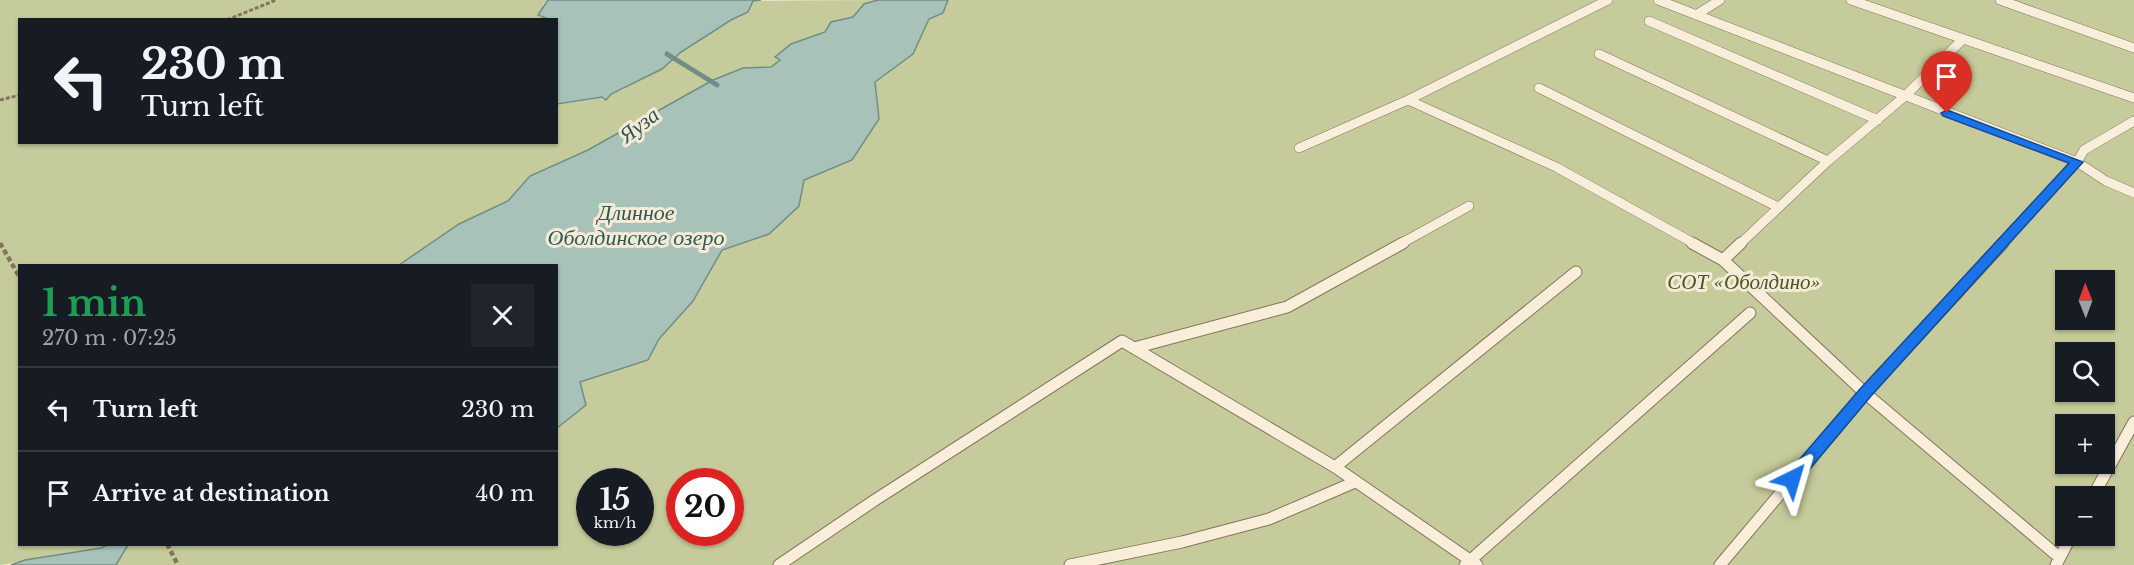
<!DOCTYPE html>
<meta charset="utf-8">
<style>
:root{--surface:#171b24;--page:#20242c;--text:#f1f3f6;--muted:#9ea1a6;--line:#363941}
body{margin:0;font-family:"Libre Baskerville",serif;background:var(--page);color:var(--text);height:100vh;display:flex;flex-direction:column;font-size:22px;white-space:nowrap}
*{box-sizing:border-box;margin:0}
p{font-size:20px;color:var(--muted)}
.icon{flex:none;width:33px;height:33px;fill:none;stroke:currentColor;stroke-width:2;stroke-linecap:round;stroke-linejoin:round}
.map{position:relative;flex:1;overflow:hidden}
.details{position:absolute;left:18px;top:264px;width:540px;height:282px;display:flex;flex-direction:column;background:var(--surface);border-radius:0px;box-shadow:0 2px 4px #0004}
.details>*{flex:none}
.banner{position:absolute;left:18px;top:18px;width:540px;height:126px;border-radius:0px;box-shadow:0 2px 4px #0004;background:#171b24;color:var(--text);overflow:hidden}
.needle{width:39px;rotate:359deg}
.tools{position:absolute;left:2055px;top:270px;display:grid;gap:12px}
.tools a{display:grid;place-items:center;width:60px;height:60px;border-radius:0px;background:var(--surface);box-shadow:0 2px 4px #0004;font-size:30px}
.speed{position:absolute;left:576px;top:468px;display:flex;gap:12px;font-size:30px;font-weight:700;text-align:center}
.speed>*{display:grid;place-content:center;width:78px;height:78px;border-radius:50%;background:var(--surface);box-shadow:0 2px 4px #0004;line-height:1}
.speed small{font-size:15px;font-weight:400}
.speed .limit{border:9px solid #d22;background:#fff;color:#111}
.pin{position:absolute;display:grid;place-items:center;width:51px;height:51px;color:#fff;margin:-62px -26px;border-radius:50% 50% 50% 0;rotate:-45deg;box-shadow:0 0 6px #0007}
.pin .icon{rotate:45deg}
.me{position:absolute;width:66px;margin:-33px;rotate:40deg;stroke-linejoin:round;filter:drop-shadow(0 0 4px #0008)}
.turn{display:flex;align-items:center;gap:21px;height:126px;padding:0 24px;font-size:27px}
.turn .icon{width:78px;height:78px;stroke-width:2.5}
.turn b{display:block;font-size:42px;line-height:51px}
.round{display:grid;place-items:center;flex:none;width:63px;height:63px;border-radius:0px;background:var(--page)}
.summary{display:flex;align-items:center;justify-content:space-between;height:102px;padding:0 24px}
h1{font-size:36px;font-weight:700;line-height:45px;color:#1e9e55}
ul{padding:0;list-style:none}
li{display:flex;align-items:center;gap:18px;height:84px;padding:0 24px;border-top:2px solid var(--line)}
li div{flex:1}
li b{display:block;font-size:22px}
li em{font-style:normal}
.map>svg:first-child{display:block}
</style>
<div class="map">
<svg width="2134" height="565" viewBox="0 0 2134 565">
<rect width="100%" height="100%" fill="#ede1c7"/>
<path fill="#c6cb9b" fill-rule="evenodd" d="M0,0H548L543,4L548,20H20V142H556L557,104L602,97L624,89L636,80L662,69L681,52L731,20L748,12L753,1L878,0L864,4L853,17L831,22L825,32L791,45L775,57L781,59L771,67L743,68L713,80L588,150L531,176L508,201L459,224L399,265L20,266V544L110,545L101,548L0,565Z
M948,0H2134V565H116L128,544H556L557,428L586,405L579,382L648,360L659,339L693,301L722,250L769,234L799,206L804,180L852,160L879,119L875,82L913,54L929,18L943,13ZM2066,280H2104V320H2066ZM2066,352H2104V392H2066ZM2066,424H2104V464H2066ZM590,482H640V532H590ZM680,482H730V532H680ZM2066,496H2104V536H2066Z"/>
<path fill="#a8c1b9" stroke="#6f8f86" stroke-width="1.5" d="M548,0H761L753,1L748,12L731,20L681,52L662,69L611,94L606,100L602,97L557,104L556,20L548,19L538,15Z
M878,0H948L943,13L929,19L913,54L875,82L879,119L852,160L804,180L799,206L769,234L722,250L693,301L659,339L648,360L580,382L586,405L557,428L556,266L399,265L459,224L508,201L530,176L588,150L713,80L743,68L771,67L780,60L775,57L791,44L825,32L831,22L853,17L864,4Z
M110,544L128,545L116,565H11L25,560L101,548Z"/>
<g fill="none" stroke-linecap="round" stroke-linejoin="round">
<path stroke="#6f8f86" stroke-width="5" d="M667,54L717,85"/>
<defs>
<path id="service-far1" d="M1658,0L2077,162L2002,244
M1851,0L2134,98
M2000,0L2134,48
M1696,15L1720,0
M1649,21L1878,120
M1599,54L1828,161
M1539,88L1778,207
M1408,100L1556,167L1695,244
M2134,121L2084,150L2077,162L2106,181L2134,193
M1299,148L1408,100L1608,0
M1400,244L1469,206
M1740,244L1828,161L1904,97L1962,40"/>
<path id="service" d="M1692,243L1723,260L1865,393L2059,557
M1723,260L1741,243
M1134,348L1287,307L1403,243
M1335,467L1576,272
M2093,496L2134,422
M779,565L875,500L1122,341L1335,467L1477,565
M1070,565L1182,542L1269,519L1355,482
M1465,565L1750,313
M1720,565L1865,393L2003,243
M2056,565L2071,536"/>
</defs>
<use href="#service-far1" stroke="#88735d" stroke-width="10"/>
<use href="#service" stroke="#88735d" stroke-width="13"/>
<path stroke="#88735d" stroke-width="3" stroke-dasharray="4 2" stroke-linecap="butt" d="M227,20L276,0
M0,100L20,95"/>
<path stroke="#88735d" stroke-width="4.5" stroke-dasharray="5 3" stroke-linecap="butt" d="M0,243L20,278
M167,544L178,565"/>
<use href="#service-far1" stroke="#f8eeda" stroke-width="9"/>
<use href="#service" stroke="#f8eeda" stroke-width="11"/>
</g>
<path fill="#1a73e8" stroke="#114b97" stroke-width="1.5" d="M1947,110L2083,162L1871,396L1798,483L1792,485L1787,483L1784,479L1787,474L1860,389L2069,163L1943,116L1941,113Z"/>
<g text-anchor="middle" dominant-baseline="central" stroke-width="6" stroke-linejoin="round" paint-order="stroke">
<g font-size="21" font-style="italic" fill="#4a5428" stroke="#f4ebd6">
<text x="1744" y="282">СОТ «Оболдино»</text>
</g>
<g font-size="22" font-style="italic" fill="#305854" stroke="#f4ebd6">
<text transform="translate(639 125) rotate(-37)">Яуза</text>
<text x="636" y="212">Длинное<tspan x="636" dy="25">Оболдинское озеро</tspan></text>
</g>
</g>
</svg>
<div class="tools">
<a><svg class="needle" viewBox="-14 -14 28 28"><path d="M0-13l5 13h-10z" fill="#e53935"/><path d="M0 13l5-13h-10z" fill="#9ea1a6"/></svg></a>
<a><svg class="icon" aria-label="search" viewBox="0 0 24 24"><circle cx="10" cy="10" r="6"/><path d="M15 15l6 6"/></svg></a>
<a>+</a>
<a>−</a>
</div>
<div class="speed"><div>15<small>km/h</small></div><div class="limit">20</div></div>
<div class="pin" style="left:1947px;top:113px;background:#d93025"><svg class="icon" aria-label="arrive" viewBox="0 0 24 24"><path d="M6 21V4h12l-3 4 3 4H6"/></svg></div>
<svg class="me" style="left:1792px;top:479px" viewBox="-20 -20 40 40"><path d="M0-17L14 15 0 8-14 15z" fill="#1a73e8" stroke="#fff" stroke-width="4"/></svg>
<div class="banner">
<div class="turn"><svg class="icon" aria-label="left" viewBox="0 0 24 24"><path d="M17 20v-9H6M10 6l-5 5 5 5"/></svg><div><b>230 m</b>Turn left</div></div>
</div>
<section class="details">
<div class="summary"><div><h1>1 min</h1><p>270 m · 07:25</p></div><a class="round"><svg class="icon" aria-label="close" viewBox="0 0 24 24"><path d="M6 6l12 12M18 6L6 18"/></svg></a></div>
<ul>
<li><svg class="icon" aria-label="left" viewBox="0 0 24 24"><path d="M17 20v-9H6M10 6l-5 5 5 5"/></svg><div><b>Turn left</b></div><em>230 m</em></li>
<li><svg class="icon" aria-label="arrive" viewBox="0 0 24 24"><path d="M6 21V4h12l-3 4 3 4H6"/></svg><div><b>Arrive at destination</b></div><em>40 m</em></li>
</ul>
</section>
</div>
